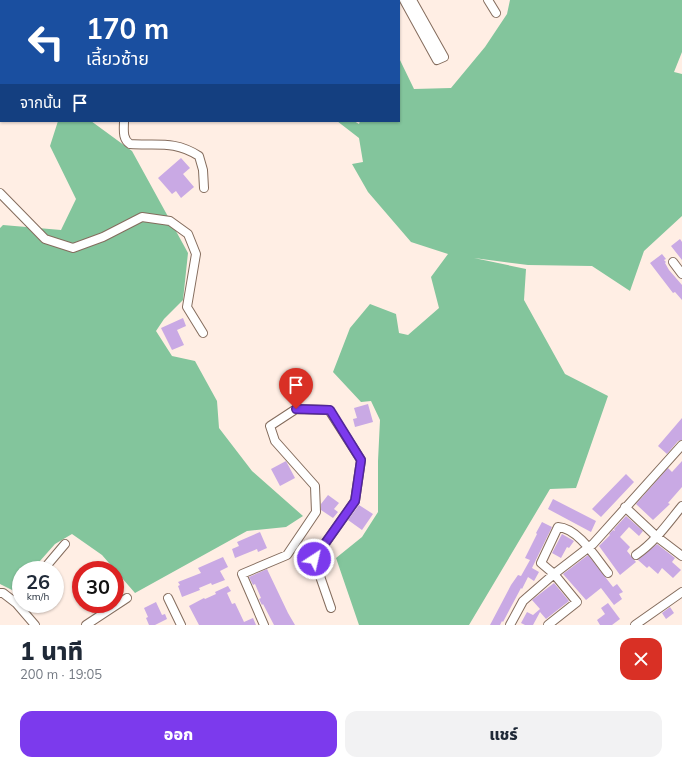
<!DOCTYPE html>
<html lang="th">
<meta charset="utf-8">
<style>
:root{--surface:#fff;--page:#f2f2f3;--text:#1f2937;--muted:#747a83;--accent:#7c3aed}
body{margin:0;font-family:Mulish,"Noto Sans Thai",sans-serif;background:var(--page);color:var(--text);height:100vh;display:flex;flex-direction:column;font-size:15px;white-space:nowrap}
*{box-sizing:border-box;margin:0}
p{font-size:13px;color:var(--muted)}
.icon{flex:none;width:22px;height:22px;fill:none;stroke:currentColor;stroke-width:2;stroke-linecap:round;stroke-linejoin:round}
.map{position:relative;height:625px;overflow:hidden}
.drawer{display:flex;flex-direction:column;background:var(--surface);flex:1}
.drawer>*{flex:none}
.guide{position:absolute;left:0px;top:0px;width:400px;height:122px;box-shadow:0 1px 3px #0004;background:#1a4fa0;color:#fff;overflow:hidden}
.speed{position:absolute;left:12px;top:561px;display:flex;gap:8px;font-size:20px;font-weight:700;text-align:center}
.speed>*{display:grid;place-content:center;width:52px;height:52px;border-radius:50%;background:var(--surface);box-shadow:0 1px 3px #0004;line-height:1}
.speed small{font-size:10px;font-weight:400}
.speed .limit{border:6px solid #d22;background:#fff;color:#111}
.pin{position:absolute;display:grid;place-items:center;width:34px;height:34px;color:#fff;margin:-41px -17px;border-radius:50% 50% 50% 0;rotate:-45deg;box-shadow:0 0 4px #0007}
.pin .icon{rotate:45deg}
.me{position:absolute;width:44px;margin:-22px;rotate:35deg;stroke-linejoin:round;filter:drop-shadow(0 0 3px #0008)}
.turn{display:flex;align-items:center;gap:14px;height:84px;padding:0 20px;font-size:18px}
.turn .icon{width:52px;height:52px;stroke-width:2.5}
.turn b{display:block;font-size:28px;line-height:34px}
.then{display:flex;align-items:center;height:38px;padding:0 20px;background:#0003;gap:8px;font-size:15px}
.round{display:grid;place-items:center;flex:none;width:42px;height:42px;border-radius:12px;background:var(--page)}
.head{display:flex;align-items:center;justify-content:space-between;height:68px;padding:0 20px}
h1{font-size:24px;font-weight:800;line-height:30px}
.button{display:flex;gap:8px;margin-top:auto;padding:8px 20px}
.button a{flex:1;height:46px;border-radius:12px;background:var(--accent);color:#fff;font-size:16px;font-weight:800;line-height:46px;text-align:center}
.button a+a{background:var(--page);color:var(--text)}
.map>svg:first-child{display:block}
</style>
<div class="map">
<svg width="682" height="625" viewBox="0 0 682 625">
<rect width="100%" height="100%" fill="#ffeee4"/>
<path fill="#83c59c" d="M254,0H371L372,1H252Z
M510,0H682V52L674,72L682,74V216L644,251L630,291L592,266L528,265L474,258L526,269L524,300L565,374L608,396L576,488L550,489L469,625H359L336,558L362,537L378,512V461L380,420L371,401L361,402L333,372L350,328L370,304L396,314L399,333L408,335L439,308L431,277L448,254L411,242L368,192L352,164L363,162L359,138L337,121H354L359,124L360,121H399V58L414,89L451,88L485,47L507,14Z
M58,121H91L132,151L188,253L183,300L164,319L156,331L172,356L195,361L217,401L219,428L252,471L303,516L286,527L247,531L135,593L102,555L72,534L55,544L32,570H21V583L14,591L0,584V228L3,225L61,230L76,199L50,146Z"/>
<path fill="#c9a9e4" d="M181,158L190,168L183,174L194,187L181,198L176,191L172,194L158,178Z
M680,239L682,242V260L671,246Z
M662,254L666,259L664,260L666,262L665,263L669,270L682,285V300L675,292L673,293L650,263Z
M183,318L186,326L177,330L184,345L172,350L161,328Z
M368,404L373,422L355,427L353,419L357,418L354,408Z
M682,418V440L678,441L667,454L658,446Z
M286,461L295,478L280,486L271,469Z
M682,461V487L668,503L670,504L653,520L636,504L668,468L672,472Z
M626,474L634,482L601,517L592,509Z
M328,495L339,503L334,509L338,512L333,518L321,510V504Z
M553,499L596,521L591,532L548,509Z
M359,505L373,514L362,530L348,520Z
M626,516L643,531L639,536L629,527L620,537L630,547L627,551L636,562L620,575L599,546L610,535L609,534L613,530L615,531L614,529Z
M542,522L552,527L532,568L539,572L534,581L528,577L522,589L521,588L503,622L502,621L500,625H490L511,585L518,575L521,576L530,560L525,558L537,534L536,533Z
M260,532L267,548L258,552L257,549L235,558L232,549L239,546L237,542Z
M562,534L574,541L569,548L567,547L561,558L552,553Z
M657,544L675,558L672,562L681,570L673,578L662,568L658,574L649,566L647,568L638,560Z
M588,555L613,587L617,584L623,592L619,594L622,599L614,605L601,588L586,600L563,574Z
M223,557L228,567L220,571L225,580L212,585L211,583L199,588L200,590L182,597L178,586L180,585L178,582L201,573L198,568Z
M267,569L288,613L295,625H274L263,604L262,605L259,599L261,598L255,584L253,585L249,577Z
M115,582L122,591L115,597Z
M554,583L569,601L546,619L540,612L533,625H525L521,623L527,612L533,615L540,609L532,600Z
M228,586L231,591L227,593L232,604L235,603L244,622L253,618L256,625H199L189,606L204,598L205,599L216,594L215,592Z
M156,602L162,615L165,614L167,619L155,625H149L146,618L148,617L144,608Z
M608,603L620,619L612,625H600L597,620L605,614L601,608Z
M670,607L674,613L666,619L662,613Z"/>
<g fill="none" stroke-linecap="round" stroke-linejoin="round">
<defs>
<path id="minor" d="M60,0L61,1
M404,0L437,60L444,57L412,0
M488,0L496,13
M0,91L1,90
M124,121C124,129 122,139 130,144C157,146 174,140 199,156L203,170L204,188
M0,193L45,239L73,248L103,237L142,217L170,221L188,234L196,254L187,307L203,333
M673,262L682,274
M625,507L657,537L682,556
M636,555C655,542 668,523 682,506
M43,570L65,544
M0,593H3L16,603
M21,596L16,603L35,625
M168,598L181,625
M86,625L127,598
M264,625L242,574L287,555L316,512L315,486L275,441L270,426L296,409L329,410L361,460L355,501L314,559L331,608
M510,625L523,601L554,574L593,544L682,445
M548,625L577,602L554,574L541,563L558,527C578,528 596,558 608,573
M635,625L682,592"/>
</defs>
<use href="#minor" stroke="#846c5d" stroke-width="10"/>
<use href="#minor" stroke="#fff" stroke-width="8"/>
</g>
<g fill="none" stroke-linecap="round" stroke-linejoin="round">
<defs>
<path id="route" d="M296,409L330,410L361,460L355,501L314,559"/>
</defs>
<use href="#route" stroke="#51269a" stroke-width="10"/>
<use href="#route" stroke="#7c3aed" stroke-width="7"/>
</g>
</svg>
<div class="speed"><div>26<small>km/h</small></div><div class="limit">30</div></div>
<div class="pin" style="left:296px;top:409px;background:#d93025"><svg class="icon" aria-label="arrive" viewBox="0 0 24 24"><path d="M6 21V4h12l-3 4 3 4H6"/></svg></div>
<svg class="me" style="left:314px;top:559px" viewBox="-20 -20 40 40"><circle r="17" fill="#7c3aed" stroke="#fff" stroke-width="3"/><path d="M0-11L8 9 0 5-8 9z" fill="#fff"/></svg>
<div class="guide">
<div class="turn"><svg class="icon" aria-label="left" viewBox="0 0 24 24"><path d="M17 20v-9H6M10 6l-5 5 5 5"/></svg><div><b>170 m</b>เลี้ยวซ้าย</div></div>
<div class="then">จากนั้น<svg class="icon" aria-label="arrive" viewBox="0 0 24 24"><path d="M6 21V4h12l-3 4 3 4H6"/></svg></div>
</div>
</div>
<section class="drawer">
<div class="head"><div><h1>1 นาที</h1><p>200 m · 19:05</p></div><a class="round" style="background:#d93025;color:#fff"><svg class="icon" aria-label="close" viewBox="0 0 24 24"><path d="M6 6l12 12M18 6L6 18"/></svg></a></div>
<div class="button"><a>ออก</a><a>แชร์</a></div>
</section>
